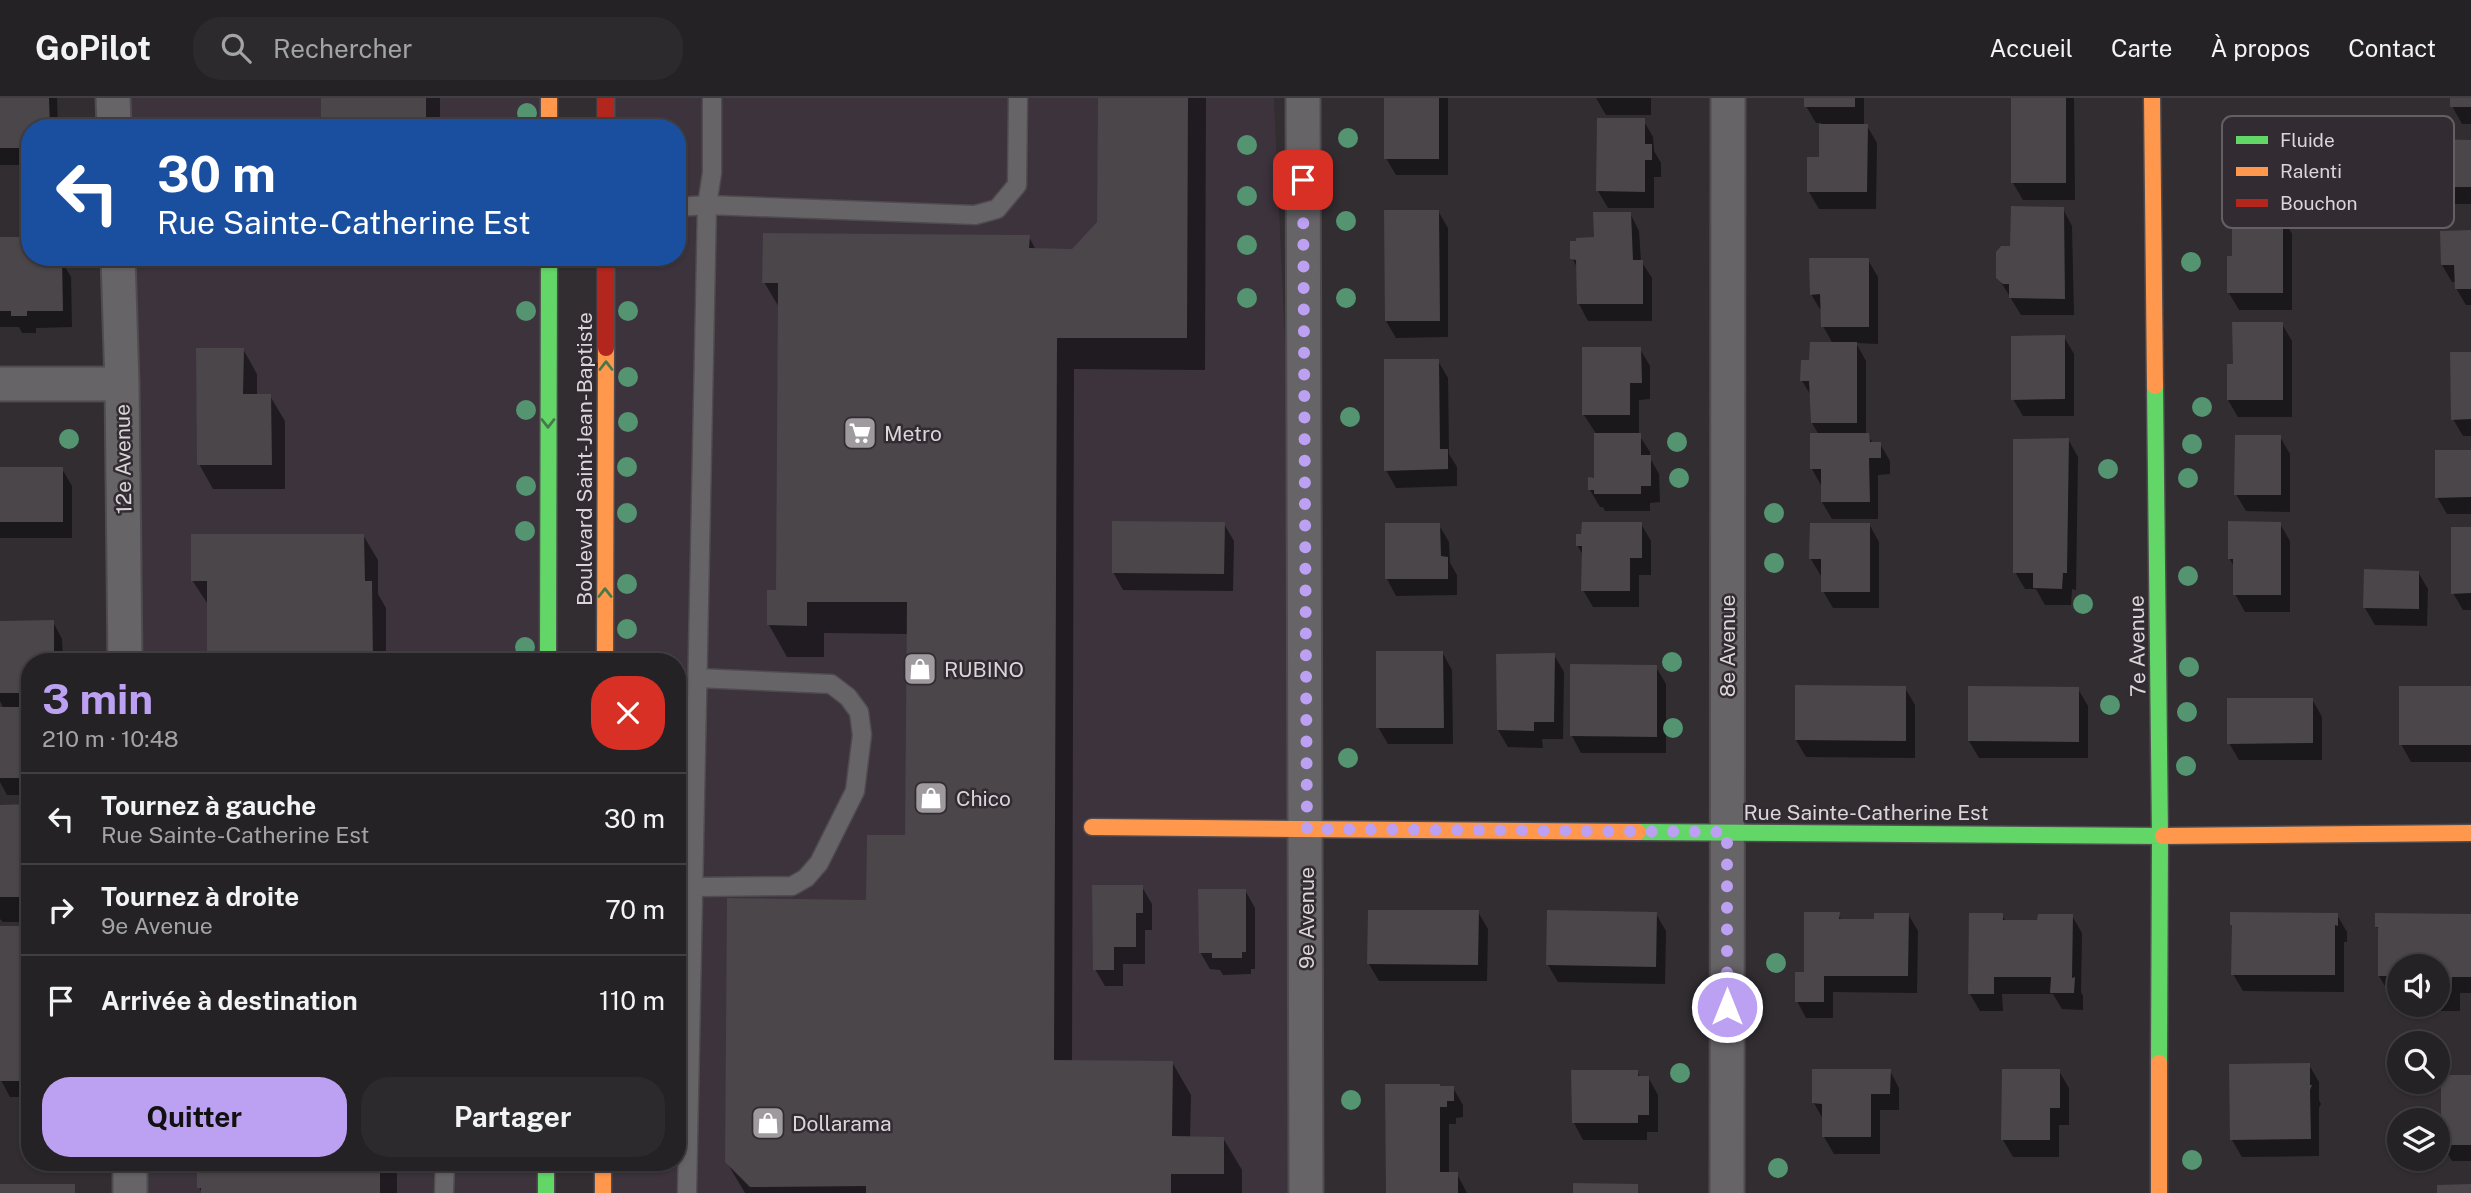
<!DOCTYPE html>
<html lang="fr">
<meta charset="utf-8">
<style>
:root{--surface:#252225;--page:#2d2a2d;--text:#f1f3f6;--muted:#a3a4a7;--line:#423f42;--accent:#bca0f2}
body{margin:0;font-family:"Public Sans",sans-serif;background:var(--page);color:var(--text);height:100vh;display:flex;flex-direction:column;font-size:26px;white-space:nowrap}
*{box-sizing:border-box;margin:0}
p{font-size:23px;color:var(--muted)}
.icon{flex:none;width:38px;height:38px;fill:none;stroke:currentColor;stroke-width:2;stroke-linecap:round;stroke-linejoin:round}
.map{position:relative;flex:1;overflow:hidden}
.drawer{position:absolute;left:21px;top:555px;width:665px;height:518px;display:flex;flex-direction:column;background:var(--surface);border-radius:28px;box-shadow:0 2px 5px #0004,0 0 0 2px var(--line)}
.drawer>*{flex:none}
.hud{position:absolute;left:21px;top:21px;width:665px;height:147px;border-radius:28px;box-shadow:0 2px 5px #0004,0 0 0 2px var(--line);background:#1a4fa0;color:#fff;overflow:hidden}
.tools{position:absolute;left:2387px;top:856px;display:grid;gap:14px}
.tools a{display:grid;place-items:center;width:63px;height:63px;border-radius:50%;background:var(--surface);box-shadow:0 2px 5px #0004,0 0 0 2px var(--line);font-size:35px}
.pin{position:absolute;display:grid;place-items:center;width:60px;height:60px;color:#fff;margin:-30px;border-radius:14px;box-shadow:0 4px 10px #0006}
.me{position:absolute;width:77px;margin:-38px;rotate:0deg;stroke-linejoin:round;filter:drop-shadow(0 0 5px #0008)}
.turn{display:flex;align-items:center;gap:24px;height:147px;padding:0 21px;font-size:32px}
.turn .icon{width:91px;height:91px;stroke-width:2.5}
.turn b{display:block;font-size:49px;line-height:60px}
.round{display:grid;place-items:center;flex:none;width:74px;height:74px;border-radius:28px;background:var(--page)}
.headline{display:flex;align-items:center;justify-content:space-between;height:119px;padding:0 21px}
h1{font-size:42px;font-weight:700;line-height:52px;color:var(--accent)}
.button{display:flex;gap:14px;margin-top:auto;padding:14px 21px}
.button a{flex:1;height:80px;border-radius:28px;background:var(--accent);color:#111;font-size:28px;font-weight:700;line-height:80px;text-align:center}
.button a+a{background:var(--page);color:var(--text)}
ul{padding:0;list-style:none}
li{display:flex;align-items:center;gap:21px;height:91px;padding:0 21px;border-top:2px solid var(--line)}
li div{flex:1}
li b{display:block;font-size:26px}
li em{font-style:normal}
header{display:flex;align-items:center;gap:42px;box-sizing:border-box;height:98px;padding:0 35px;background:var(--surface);border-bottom:2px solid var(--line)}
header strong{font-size:33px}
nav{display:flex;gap:38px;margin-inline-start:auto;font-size:24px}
.search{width:490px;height:63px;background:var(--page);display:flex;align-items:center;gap:18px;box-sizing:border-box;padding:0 24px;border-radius:28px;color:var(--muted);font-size:26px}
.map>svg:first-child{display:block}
</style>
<header>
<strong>GoPilot</strong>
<div class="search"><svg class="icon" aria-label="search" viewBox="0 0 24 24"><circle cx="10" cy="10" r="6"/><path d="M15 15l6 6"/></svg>Rechercher</div>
<nav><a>Accueil</a><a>Carte</a><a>À propos</a><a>Contact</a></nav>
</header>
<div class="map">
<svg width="2471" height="1095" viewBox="0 0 2471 1095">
<rect width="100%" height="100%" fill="#312d31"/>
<path fill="#3c333d" d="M104,0H549V30H105Z
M613,0H1274L1307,731L1306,1095H603V1064H677V564L605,563L606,159H677V30H611Z
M107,159H549L548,563H113Z
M121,1064H546V1095H121Z"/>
<path fill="#0007" fill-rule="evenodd" d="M0,0H57L58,30H30V67H0Z
M323,0H440V30H323Z
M1100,0H1206L1205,272L1074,271L1072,964H1172L1191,997L1190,1040H1223L1242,1072V1095H745L726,1063L868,803L907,739L908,536L824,535V559H787L769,527L778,494L780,211L764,184L1029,139L1036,152H1072L1099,125Z
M1386,0H1448V77H1396L1386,60Z
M1596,0H1651V17H1606Z
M1806,0H1864V28H1867L1877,45L1876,111H1819L1809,94L1821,61V25H1816L1806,8Z
M2013,0H2074L2075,102H2023L2013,85Z
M2452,0H2471V26H2462L2452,8Z
M1643,22L1653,39L1654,53L1661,65V79H1654V110H1608L1598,93Z
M2314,32L2324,49V116L2282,117L2292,136V212H2239L2229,195L2242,119L2232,101L2236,86V51L2232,45ZM2324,98V101L2243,103V99Z
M2471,43V106H2447L2437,88Z
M2063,111L2072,128L2074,217H2021L1998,179L2012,149Z
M1438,113L1448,130V239L1396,240L1386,223Z
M1630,115L1639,133L1641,163L1652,180V223H1588L1579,206L1578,171L1572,160Z
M2471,134V207H2466L2456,190V184H2452L2442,167Z
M0,140L30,159L61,162L71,179L72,229L36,230V235H22L19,229H0Z
M223,159H460V168L229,170Z
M1868,162L1878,179V246L1856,245L1866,263V336L1874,346H1880L1890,363V376L1878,377V421H1832L1822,404V389L1812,371L1819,337L1812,325V299L1802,283L1811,264L1833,246L1823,228L1821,213L1811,196Z
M2282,226L2292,243V319H2238L2228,302L2234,268Z
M2064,239L2074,256V318H2023L2013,301Z
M243,251L257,276V298H270L285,323V391H213L199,366Z
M1640,251L1650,268V301L1639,302V337L1650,354V360L1659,376L1660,404L1650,405V413H1605L1603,409H1600L1590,392L1595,381V334L1584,317Z
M2471,256V338H2463L2453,321Z
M1438,263L1448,280L1449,356L1457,369V388L1396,390L1386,372Z
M2280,339L2290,356V414L2246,413L2236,396Z
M2068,341L2078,359L2076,492L2072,491L2071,507H2045L2036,491H2025L2015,474Z
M2471,354V416H2447L2437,399Z
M0,371H62L72,388V440H0Z
M1224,426L1234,443L1233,493L1123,492L1113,474Z
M1641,426L1651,443V477H1639V509H1593L1583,492V457L1577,447Z
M1869,426L1879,444V510H1833L1823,493V478H1821L1811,461Z
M2280,426L2290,443V514H2245L2235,496V470L2229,460Z
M1439,427L1449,444L1450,465L1457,477V497L1396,498L1387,481Z
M2471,431V512H2463L2453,495Z
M363,437L378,462V496L386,510V564H209V508L192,482Z
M2418,474L2428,491L2427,528L2375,527L2365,510Z
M53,524L62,541L63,564H30V697H7L0,684V611H4L0,603V525Z
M1442,554L1452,572L1453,646H1388L1378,629Z
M1554,557L1564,574L1563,641H1542L1543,650L1508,649L1498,632Z
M1656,569L1666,586V655H1581L1572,638Z
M1905,590L1915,607V660L1806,659L1796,642Z
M2471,590V664H2411L2401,646Z
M2078,591L2088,608V660H1979L1969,643Z
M2312,601L2322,619V662H2239L2229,645Z
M30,708V824H3L0,821V709Z
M1142,789L1152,806V832H1145V866H1123V888H1105L1095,871Z
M1245,792L1255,810V871H1251V876L1223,877L1220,872L1210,871L1200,854Z
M1478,814L1488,831L1487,883H1379L1369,866Z
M1656,816L1666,833L1665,886L1558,884L1548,867Z
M1838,816L1842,823H1876L1908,816L1918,833L1917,895L1833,894V920H1806L1797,903L1805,876Z
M2002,817L2006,824H2039L2072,818L2082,835L2081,894L2083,898V912L2062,911L2053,896H2002L2003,913H1980L1970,896Z
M2337,817L2347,834V844H2344V894L2243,893L2233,876Z
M2471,817V895H2460V913H2441L2438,906V868H2399V895H2389L2379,878L2380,834L2376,828Z
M0,830H30V999H10L1,982Z
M2309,967L2319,984V1002L2321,1006L2319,1010V1058L2242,1059L2232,1042Z
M1637,973L1640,979H1648L1658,997V1034H1647V1042H1583L1574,1025Z
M1890,973L1899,990V1012H1880V1056H1834L1824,1039V1023L1814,1005Z
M2059,973L2069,990V1027H2059V1059H2013L2003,1042Z
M2471,978V1063H2452L2442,1046Z
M1440,990H1453L1463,1007V1019L1456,1020V1026H1449V1076H1457L1467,1095H1388Z
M198,1064H397V1095H202L199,1089Z"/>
<path fill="#4a464a" d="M0,0H49L50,30H30V50H0Z
M321,0H426V30H321Z
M1098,0H1188L1187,240H1057L1054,962L1173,963L1172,1038L1224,1039V1076H1171V1095H866V1088L750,1089L725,1064L727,800L866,802L867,737H905L907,504H807V528L767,527V492H776L778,185H762L763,135L1030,137L1029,150L1072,151L1097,124Z
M1384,0H1439V61H1384Z
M1804,0H1855V9H1804Z
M2011,0H2066V85H2011Z
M2450,0H2471V9H2450Z
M1597,20H1645V46H1652V62H1645V94L1596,93Z
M1819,26H1868L1867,94H1807V59H1819Z
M2436,41L2471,42V89H2436Z
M2011,108L2064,109L2065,201L2009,200V186H2003L1996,180V154L2001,148H2010Z
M1384,112H1439L1440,223H1385Z
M1593,114H1631L1633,162H1643V206H1577L1576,162L1570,161V143H1576V140L1594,139Z
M2232,117H2283V195H2227V158H2232Z
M2471,132V191H2455L2454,167H2441L2440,133Z
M0,139H30V159L62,160L63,213H27V218H11V213H0Z
M1809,160H1869V229H1821L1820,196L1810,197Z
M2232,224H2283V302H2227V266H2233Z
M2065,237V301L2011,302V238Z
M1810,244H1857V325H1811L1809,283H1800L1801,262H1809Z
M1582,249H1641L1642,285H1630V317H1582Z
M196,250H244L243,296H271L272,367H197Z
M2450,254H2471V321L2451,322Z
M1384,261H1439L1440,351H1448V371L1384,373Z
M1594,335H1641V357H1651V388H1641V396H1594V392H1588V379L1594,380Z
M1810,335H1869L1870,344H1881V360H1869L1870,404H1821V371H1810Z
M2235,337H2281V397H2234Z
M2069,340L2067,475H2063L2062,491L2033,490V475H2013V341Z
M2435,352H2471V399L2435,400Z
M0,369H63V424H0Z
M1112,423L1225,424L1224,476L1112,475Z
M2228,423L2281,424V497H2233V461H2228Z
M1582,424H1642V460H1630V493H1581L1582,448H1576V436H1581Z
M1385,425H1440L1441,458L1448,459V481H1385Z
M1810,425H1870V494H1821V461H1809Z
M2451,429H2471V495L2451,496Z
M191,436H364L365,483H372L373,564H207V483H191Z
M2364,471L2419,473V511L2363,510Z
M54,522V564H30V595H0V523Z
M1376,553H1443L1444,630H1376Z
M1555,555L1554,624H1534V633L1497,632L1496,556Z
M1570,566L1657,567V639L1570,638Z
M1795,587L1906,588V643L1795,642Z
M1968,588L2079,589V644L1968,643Z
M2399,588H2471V647H2399Z
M2227,600H2313V645L2227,646Z
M0,609H30V680H0Z
M30,706V799H0V707Z
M1092,787H1143V815H1136V849H1114V872H1093Z
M1198,791H1246V854H1242V860H1212V855H1199Z
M1368,812H1479L1478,867L1367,866Z
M1547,812L1657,814L1656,869L1546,867Z
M1804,814H1840L1839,821H1874V815H1909L1908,878H1824V904H1795V874H1804Z
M2230,814L2338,815V828L2335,827V877H2231L2232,827H2230Z
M1969,815H2003V822H2037L2038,816H2073L2072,880L2075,879L2074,895H2050L2051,879H1994V896H1968Z
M2375,815L2471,816V879H2452L2451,896H2438V868H2399V878H2378V829H2375Z
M0,828H30V983H0Z
M2310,965V987H2312L2310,992L2311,1041L2230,1042L2229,966Z
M1812,971H1891L1890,996H1871V1039H1822V1006L1812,1005Z
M2002,971H2060V1010H2050V1042H2001Z
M1571,972H1638V978H1649V1017H1638V1025H1572Z
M2441,977H2471V1047H2441Z
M1385,986H1440V988H1454V1003H1447V1009H1440V1074H1458V1095H1386Z
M197,1064H380V1095H201V1090H197Z
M1573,1085L1638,1086V1095H1573Z
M0,1086H75V1095H0Z
M2471,1086V1095H2437V1087Z"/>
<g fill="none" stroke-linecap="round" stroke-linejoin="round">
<defs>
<path id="lane" d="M677,109L707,107L975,117L997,111L1017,87L1018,0
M694,789L792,788L806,780L819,765L855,693L862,637L859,614L848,599L831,586L698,580
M444,1095L445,1064
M687,1095L707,107L712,75V0"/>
<path id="street" d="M113,0L114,30
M1303,0L1306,1095
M118,159L122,286L125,564
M0,286H122
M130,1064V1095
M1727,1095L1728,0"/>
<path id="fast" d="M2155,288L2160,738L2159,965
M548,564L549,159
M1638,734L2163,738
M546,1064V1095"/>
<path id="slow" d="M549,0V30
M2152,0L2155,288
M605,564L606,250
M1092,729L1638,734
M2163,738L2471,735
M603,1064V1095
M2159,1095V965"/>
<path id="jam" d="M606,0V30
M606,250V159"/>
</defs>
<use href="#lane" stroke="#4f4b4f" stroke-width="21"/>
<use href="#street" stroke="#4f4b4f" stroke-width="37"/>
<use href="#fast" stroke="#4f4b4f" stroke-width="19"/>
<use href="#slow" stroke="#4f4b4f" stroke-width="19"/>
<use href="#jam" stroke="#4f4b4f" stroke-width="19"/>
<use href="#lane" stroke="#676467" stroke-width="18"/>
<use href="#street" stroke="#676467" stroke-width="33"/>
<use href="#fast" stroke="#63d668" stroke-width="16"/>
<use href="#slow" stroke="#ff974d" stroke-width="16"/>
<use href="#jam" stroke="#b3261e" stroke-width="16"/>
</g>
<g fill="#549471">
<circle cx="527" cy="15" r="10"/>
<circle cx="1348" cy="40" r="10"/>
<circle cx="1247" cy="47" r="10"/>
<circle cx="1247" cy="98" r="10"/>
<circle cx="1346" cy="123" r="10"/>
<circle cx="1247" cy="147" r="10"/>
<circle cx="2191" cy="164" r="10"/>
<circle cx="1247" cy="200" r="10"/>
<circle cx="1346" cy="200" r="10"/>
<circle cx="526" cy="213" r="10"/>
<circle cx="628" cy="213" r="10"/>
<circle cx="628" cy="279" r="10"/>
<circle cx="2202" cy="309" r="10"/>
<circle cx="526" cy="312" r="10"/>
<circle cx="1350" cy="319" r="10"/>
<circle cx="628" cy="324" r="10"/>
<circle cx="69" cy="341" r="10"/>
<circle cx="1677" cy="344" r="10"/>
<circle cx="2192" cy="346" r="10"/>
<circle cx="627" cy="369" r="10"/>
<circle cx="2108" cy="371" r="10"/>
<circle cx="1679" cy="380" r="10"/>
<circle cx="2188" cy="380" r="10"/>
<circle cx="526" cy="388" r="10"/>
<circle cx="627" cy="415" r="10"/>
<circle cx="1774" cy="415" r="10"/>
<circle cx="525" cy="433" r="10"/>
<circle cx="1774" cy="465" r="10"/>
<circle cx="2188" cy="478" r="10"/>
<circle cx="627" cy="486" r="10"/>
<circle cx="2083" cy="506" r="10"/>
<circle cx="627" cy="531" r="10"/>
<circle cx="525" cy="549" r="10"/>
<circle cx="1672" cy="564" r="10"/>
<circle cx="2189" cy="569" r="10"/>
<circle cx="2110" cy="607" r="10"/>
<circle cx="2187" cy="614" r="10"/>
<circle cx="1673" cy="630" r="10"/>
<circle cx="1348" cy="660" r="10"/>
<circle cx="2186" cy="668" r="10"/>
<circle cx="1776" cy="865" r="10"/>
<circle cx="1680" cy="975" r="10"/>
<circle cx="1351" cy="1002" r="10"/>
<circle cx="2192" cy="1062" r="10"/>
<circle cx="1778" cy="1070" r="10"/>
</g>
<defs><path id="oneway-chevron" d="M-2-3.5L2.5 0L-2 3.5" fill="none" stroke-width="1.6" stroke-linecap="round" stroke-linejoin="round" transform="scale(1.75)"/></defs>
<g stroke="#48784a">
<use href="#oneway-chevron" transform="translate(606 268) rotate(-90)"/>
<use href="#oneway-chevron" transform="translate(548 325) rotate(90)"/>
<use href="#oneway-chevron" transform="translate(605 495) rotate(-90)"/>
</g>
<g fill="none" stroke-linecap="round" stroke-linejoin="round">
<path stroke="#bca0f2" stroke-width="12" stroke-dasharray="0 21.6" d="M1303,82L1307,731L1727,734V909"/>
</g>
<defs>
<symbol id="supermarket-square" viewBox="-11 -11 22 22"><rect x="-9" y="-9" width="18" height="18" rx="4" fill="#9e9a9e" stroke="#322c32"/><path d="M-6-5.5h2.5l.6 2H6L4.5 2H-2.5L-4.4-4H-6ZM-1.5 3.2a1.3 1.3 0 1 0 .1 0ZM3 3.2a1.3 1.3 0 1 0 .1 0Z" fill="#fff"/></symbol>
<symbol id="shop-square" viewBox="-11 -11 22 22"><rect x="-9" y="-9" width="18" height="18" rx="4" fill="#9e9a9e" stroke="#322c32"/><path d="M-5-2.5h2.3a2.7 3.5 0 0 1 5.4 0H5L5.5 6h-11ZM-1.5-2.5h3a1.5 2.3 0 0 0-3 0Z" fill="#fff"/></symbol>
</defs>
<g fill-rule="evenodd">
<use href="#supermarket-square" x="841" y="316" width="38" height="38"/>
<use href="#shop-square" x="901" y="552" width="38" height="38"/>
<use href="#shop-square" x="912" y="681" width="38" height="38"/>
<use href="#shop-square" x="749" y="1006" width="38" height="38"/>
</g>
<g text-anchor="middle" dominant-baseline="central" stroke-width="5" stroke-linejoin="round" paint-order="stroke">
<g font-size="21" fill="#d9d5d9" stroke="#322c32" text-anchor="start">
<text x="884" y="335">Metro</text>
<text x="944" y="571">RUBINO</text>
<text x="956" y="700">Chico</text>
<text x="792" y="1025">Dollarama</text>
</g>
<g font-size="21" fill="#d9d5d9" stroke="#322c32">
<text transform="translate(123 361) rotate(-91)">12e Avenue</text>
<text transform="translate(584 361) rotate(-90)">Boulevard Saint-Jean-Baptiste</text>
<text transform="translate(1727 548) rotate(-90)">8e Avenue</text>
<text transform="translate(2137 548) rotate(-91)">7e Avenue</text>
<text x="1866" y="714">Rue Sainte-Catherine Est</text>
<text transform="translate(1306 820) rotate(-90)">9e Avenue</text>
</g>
</g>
<rect x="2222" y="18" width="232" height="112" rx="10" fill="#322c32" stroke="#645f64" stroke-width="2"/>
<rect x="2236" y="38" width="32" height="8" fill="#63d668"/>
<rect x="2236" y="69" width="32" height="9" fill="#ff974d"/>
<rect x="2236" y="101" width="32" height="8" fill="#b3261e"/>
<g font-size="19" fill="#d9d5d9">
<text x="2280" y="49">Fluide</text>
<text x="2280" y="80">Ralenti</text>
<text x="2280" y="112">Bouchon</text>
</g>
</svg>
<div class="tools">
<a><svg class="icon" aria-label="sound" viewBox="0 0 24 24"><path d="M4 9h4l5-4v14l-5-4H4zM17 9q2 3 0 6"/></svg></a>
<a><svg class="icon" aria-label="search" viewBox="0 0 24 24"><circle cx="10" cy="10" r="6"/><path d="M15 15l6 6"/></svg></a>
<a><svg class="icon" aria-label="layers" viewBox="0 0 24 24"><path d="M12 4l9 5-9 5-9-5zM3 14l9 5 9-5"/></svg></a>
</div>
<div class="pin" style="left:1303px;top:82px;background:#d93025"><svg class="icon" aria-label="arrive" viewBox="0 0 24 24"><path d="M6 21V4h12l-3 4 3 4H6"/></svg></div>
<svg class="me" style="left:1727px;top:909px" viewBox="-20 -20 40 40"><circle r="17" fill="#bca0f2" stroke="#fff" stroke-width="3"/><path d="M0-11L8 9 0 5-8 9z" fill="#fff"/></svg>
<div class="hud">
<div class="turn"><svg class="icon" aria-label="left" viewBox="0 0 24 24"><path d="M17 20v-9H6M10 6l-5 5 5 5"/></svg><div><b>30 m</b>Rue Sainte-Catherine Est</div></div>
</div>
<section class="drawer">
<div class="headline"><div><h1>3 min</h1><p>210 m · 10:48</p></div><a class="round" style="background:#d93025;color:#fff"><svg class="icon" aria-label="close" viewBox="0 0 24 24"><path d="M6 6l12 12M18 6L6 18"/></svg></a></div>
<ul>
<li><svg class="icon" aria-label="left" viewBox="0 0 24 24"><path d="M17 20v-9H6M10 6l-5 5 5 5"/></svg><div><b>Tournez à gauche</b><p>Rue Sainte-Catherine Est</p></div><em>30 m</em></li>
<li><svg class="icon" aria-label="right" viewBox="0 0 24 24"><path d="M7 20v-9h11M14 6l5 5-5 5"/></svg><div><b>Tournez à droite</b><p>9e Avenue</p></div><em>70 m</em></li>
<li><svg class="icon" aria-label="arrive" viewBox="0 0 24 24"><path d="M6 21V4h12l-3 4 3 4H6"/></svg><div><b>Arrivée à destination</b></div><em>110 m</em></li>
</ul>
<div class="button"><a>Quitter</a><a>Partager</a></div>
</section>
</div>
